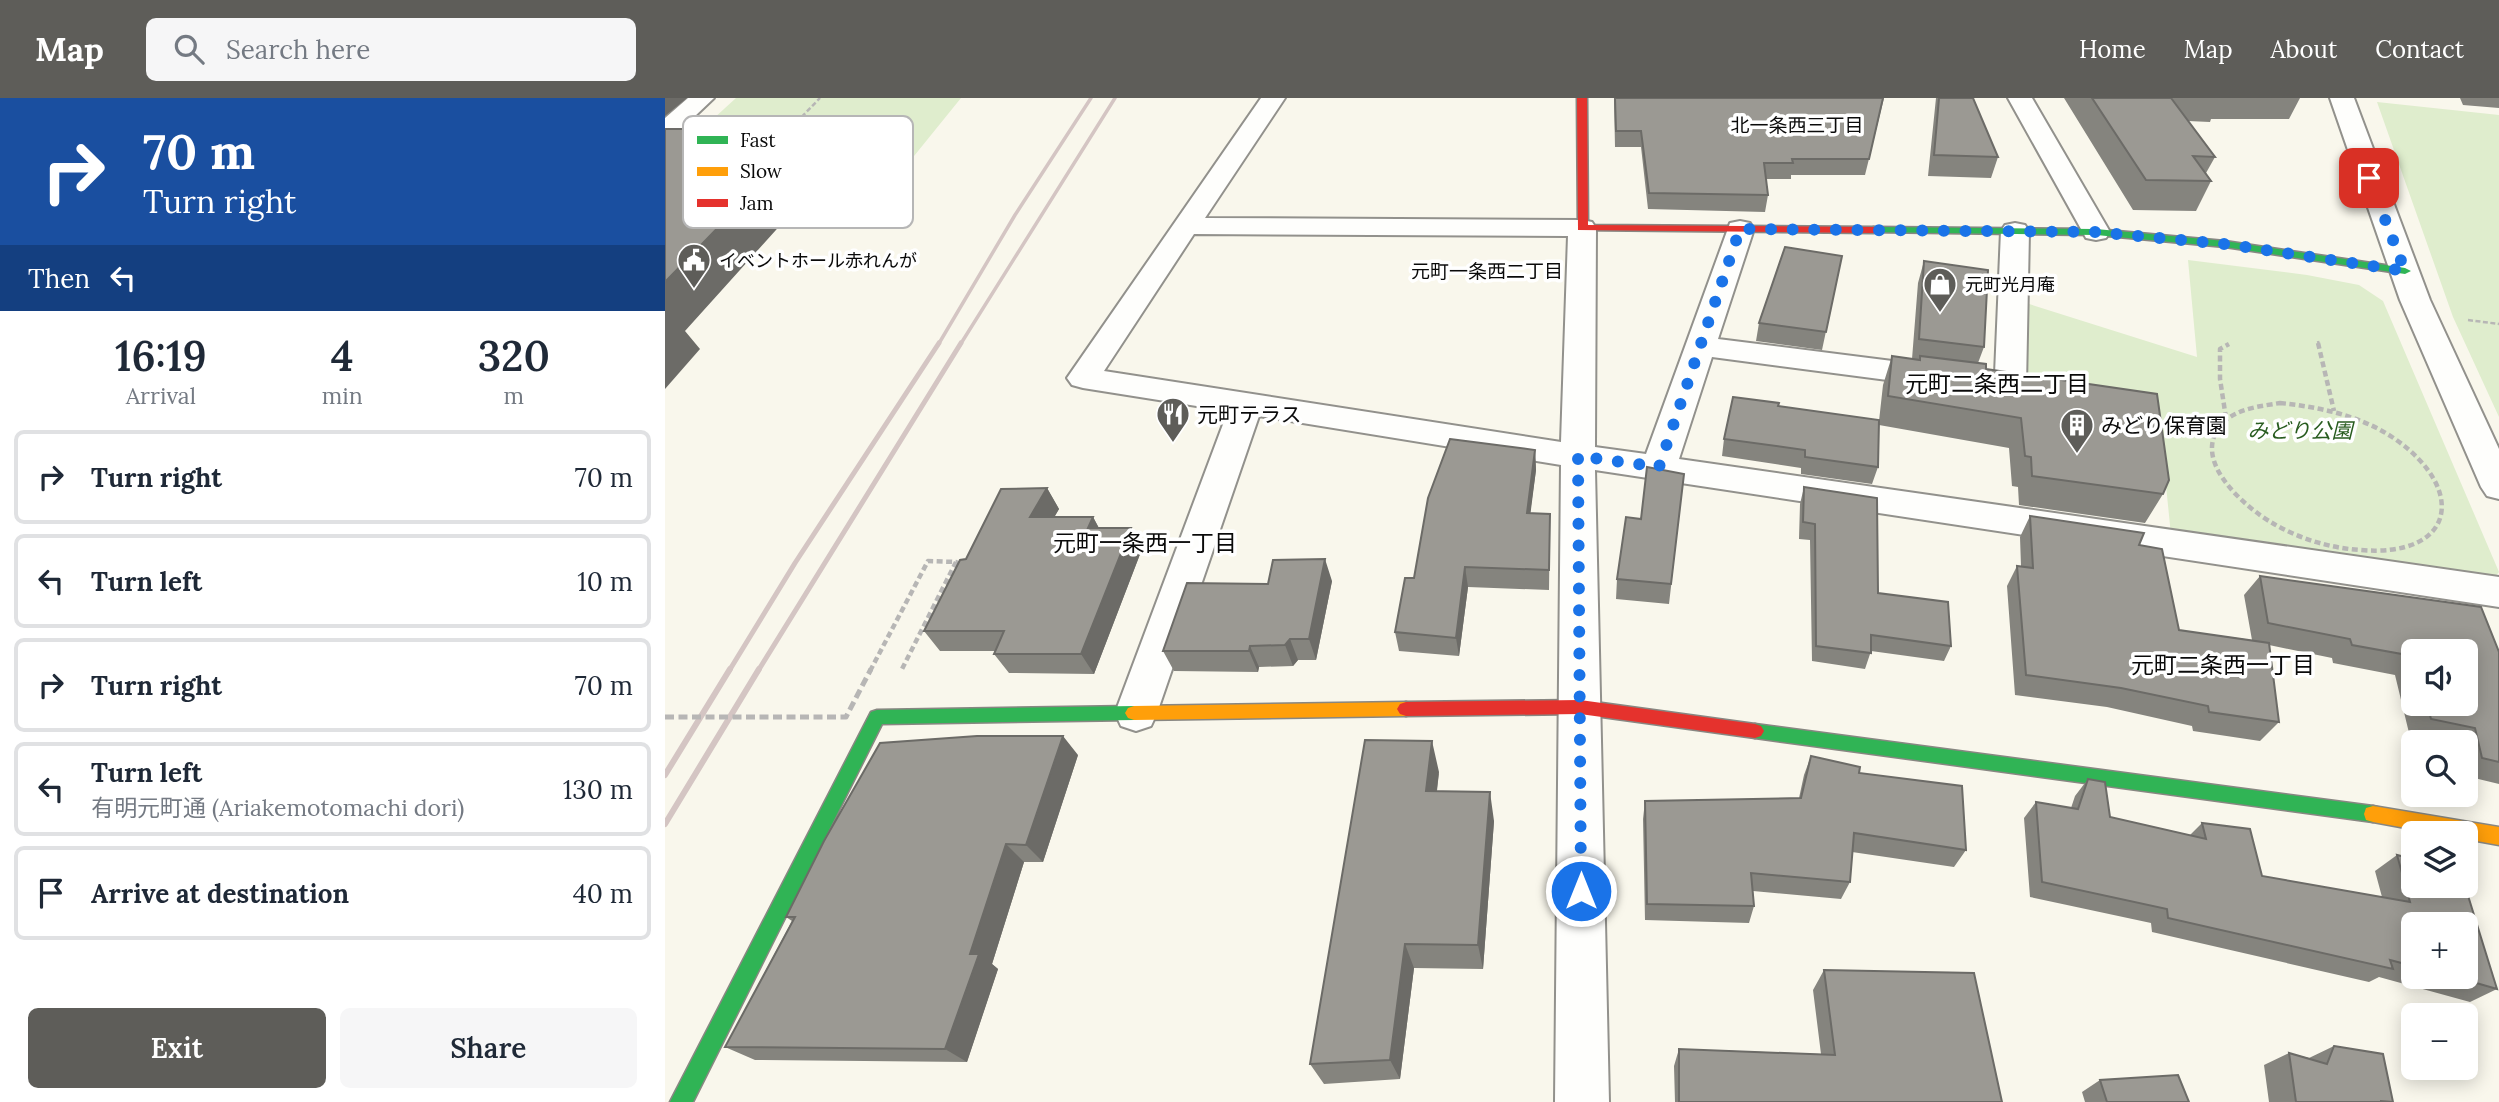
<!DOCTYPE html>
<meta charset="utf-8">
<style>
:root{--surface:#fff;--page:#f6f6f7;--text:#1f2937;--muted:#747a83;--line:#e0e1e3;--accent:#5e5d59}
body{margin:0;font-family:Lora,"Noto Sans JP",serif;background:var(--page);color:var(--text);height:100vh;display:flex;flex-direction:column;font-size:26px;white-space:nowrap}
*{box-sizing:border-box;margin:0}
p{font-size:23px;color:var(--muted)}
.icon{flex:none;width:38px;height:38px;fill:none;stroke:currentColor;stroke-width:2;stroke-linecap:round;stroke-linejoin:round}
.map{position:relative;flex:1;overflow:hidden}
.sheet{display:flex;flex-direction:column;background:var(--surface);width:665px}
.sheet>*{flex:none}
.banner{background:#1a4fa0;color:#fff;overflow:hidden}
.fabs{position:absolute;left:1736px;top:541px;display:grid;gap:14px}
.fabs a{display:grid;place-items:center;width:77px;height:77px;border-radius:10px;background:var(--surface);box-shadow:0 4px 18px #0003;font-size:35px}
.pin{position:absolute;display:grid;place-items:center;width:60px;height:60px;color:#fff;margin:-30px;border-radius:14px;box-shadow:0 4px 10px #0006}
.me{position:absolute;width:77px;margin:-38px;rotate:0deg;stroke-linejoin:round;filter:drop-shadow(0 0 5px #0008)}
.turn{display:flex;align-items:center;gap:24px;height:147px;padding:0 28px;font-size:32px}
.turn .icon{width:91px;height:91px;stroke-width:2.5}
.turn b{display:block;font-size:49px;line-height:60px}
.then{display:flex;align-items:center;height:66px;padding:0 28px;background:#0003;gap:14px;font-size:26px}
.eta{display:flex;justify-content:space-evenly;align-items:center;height:119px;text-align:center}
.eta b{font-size:42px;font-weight:600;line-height:49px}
.primary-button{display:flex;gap:14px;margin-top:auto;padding:14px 28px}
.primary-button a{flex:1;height:80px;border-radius:10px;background:var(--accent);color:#fff;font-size:28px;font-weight:600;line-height:80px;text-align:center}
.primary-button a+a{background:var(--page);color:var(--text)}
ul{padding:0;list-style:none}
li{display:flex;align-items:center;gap:21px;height:94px;margin:0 14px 10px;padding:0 14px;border:4px solid var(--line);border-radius:10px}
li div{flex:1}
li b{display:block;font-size:26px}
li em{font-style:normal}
header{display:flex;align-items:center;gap:42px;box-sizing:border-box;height:98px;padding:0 35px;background:var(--accent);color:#fff}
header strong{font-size:33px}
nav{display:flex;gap:38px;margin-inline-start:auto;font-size:24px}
.search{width:490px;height:63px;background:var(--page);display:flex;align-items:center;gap:18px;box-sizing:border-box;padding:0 24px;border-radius:10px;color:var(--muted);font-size:26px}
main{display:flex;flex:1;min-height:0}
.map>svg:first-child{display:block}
</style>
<header>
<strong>Map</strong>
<div class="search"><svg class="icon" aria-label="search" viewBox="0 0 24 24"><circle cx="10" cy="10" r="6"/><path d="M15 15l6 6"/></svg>Search here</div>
<nav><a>Home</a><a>Map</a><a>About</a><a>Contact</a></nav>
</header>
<main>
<section class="sheet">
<div class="banner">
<div class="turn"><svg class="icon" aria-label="right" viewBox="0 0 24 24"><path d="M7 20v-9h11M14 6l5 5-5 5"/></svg><div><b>70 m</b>Turn right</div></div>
<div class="then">Then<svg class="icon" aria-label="left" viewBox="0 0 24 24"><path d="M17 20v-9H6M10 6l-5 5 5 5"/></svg></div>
</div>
<div class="eta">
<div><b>16:19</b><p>Arrival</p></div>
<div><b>4</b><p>min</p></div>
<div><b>320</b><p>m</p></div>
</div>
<ul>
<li><svg class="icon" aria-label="right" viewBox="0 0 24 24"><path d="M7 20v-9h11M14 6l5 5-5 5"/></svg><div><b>Turn right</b></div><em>70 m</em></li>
<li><svg class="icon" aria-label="left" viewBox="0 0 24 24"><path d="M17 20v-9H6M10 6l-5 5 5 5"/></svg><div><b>Turn left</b></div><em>10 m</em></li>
<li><svg class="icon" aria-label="right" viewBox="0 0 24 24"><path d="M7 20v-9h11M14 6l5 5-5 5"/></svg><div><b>Turn right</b></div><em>70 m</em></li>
<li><svg class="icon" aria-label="left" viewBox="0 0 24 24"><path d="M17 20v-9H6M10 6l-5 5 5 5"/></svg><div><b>Turn left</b><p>有明元町通 (Ariakemotomachi dori)</p></div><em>130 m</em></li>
<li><svg class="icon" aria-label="arrive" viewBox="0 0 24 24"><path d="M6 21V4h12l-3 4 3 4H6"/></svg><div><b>Arrive at destination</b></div><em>40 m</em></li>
</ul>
<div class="primary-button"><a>Exit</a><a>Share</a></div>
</section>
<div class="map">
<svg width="1834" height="1004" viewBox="0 0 1834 1004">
<rect width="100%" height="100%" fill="#f9f7ec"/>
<path fill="#dfedcd" d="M71,0H296L245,63L1,64Z
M1712,4L1834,17V319L1788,219Z
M1523,162L1642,177L1694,187L1718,203L1834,474L1822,488L1506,437L1494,318L1357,298L1361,205L1532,259Z"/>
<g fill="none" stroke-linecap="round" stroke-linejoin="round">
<defs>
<path id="street" d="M23,0H49L9,38L0,40V20Z
M596,0H620L540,120L917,122L927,124L931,130L930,349L981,356L1065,125L1075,123L1085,125L1089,131L1053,241L1330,276L1336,133L1340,127L1350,125L1360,127L1364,133L1361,288L1356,295L1345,298L1047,259L1014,361L1834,479V509L930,372L944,1004H890L896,367L594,318L492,615L486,628L471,633L456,628L450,615L563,313L418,290L407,287L402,280ZM529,136L903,138L896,344L439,273Z
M1343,0H1367L1445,134L1441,140L1431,142L1421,140Z
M1665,0H1689L1765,202L1834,351V401L1822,398L1816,389L1735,202Z"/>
<path id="fast" d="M1209,129L1431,131L1560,143L1740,170L1746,173L1740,176L1560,149L1431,137L1205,134V130Z
M469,608L475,610L478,615L475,620L469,622L217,626L28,1004H5L206,614L212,612Z
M1090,626L1708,708L1715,710L1717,716L1715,722L1708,724L1090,640L1084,638L1081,633L1084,628Z"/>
<path id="slow" d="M741,604L747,606L750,611L747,616L741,618L469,622L463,620L460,615L463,610L469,608Z
M1708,708L1834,729V747L1801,741V735H1768L1708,724L1701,722L1699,716L1701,710Z"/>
<path id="jam" d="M912,0H922L923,127L1209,129L1215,132L1209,135L913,132Z
M915,602L1090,626L1096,628L1099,633L1096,638L1090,640L915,616L741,618L735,616L732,611L735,606L741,604Z"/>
</defs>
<use href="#street" stroke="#92918c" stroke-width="4"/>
<use href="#fast" stroke="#888782" stroke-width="3"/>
<use href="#slow" stroke="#888782" stroke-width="3"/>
<use href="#jam" stroke="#888782" stroke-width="3"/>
<path stroke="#b7b6b5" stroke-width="2.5" stroke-dasharray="5 2.5" stroke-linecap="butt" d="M121,35L155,0
M1803,222L1834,226
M1653,243L1654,247"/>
<path stroke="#b7b6b5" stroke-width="4.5" stroke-dasharray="6 3.5" stroke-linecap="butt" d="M1653,245L1669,313
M1615,305C1655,309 1697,318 1730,341C1803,392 1790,460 1695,452C1665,450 1635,441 1609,426C1579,409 1521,359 1560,323C1574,310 1597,308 1615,305Z
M1561,320L1555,281V251L1564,246"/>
<use href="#street" fill="#fefefc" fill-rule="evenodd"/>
<use href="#fast" fill="#30b455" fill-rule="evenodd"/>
<use href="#slow" fill="#ff9f0a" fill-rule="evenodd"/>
<use href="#jam" fill="#e5322d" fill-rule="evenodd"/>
<path stroke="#d4c5c3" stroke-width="3.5" d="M273,247L350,117L426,0
M295,247L450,0"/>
<path stroke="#d4c5c3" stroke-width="5" d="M64,573L130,465L274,245
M93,573L296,245"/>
<path stroke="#d4c5c3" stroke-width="6" d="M0,677L65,571
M0,726L94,571"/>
<path stroke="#b7b6b5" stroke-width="4.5" stroke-dasharray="6 3.5" stroke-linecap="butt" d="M205,573L263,463L291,464L236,573"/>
<path stroke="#b7b6b5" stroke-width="5" stroke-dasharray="9 4.5" stroke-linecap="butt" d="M0,619H181L206,571"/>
</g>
<path fill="#85847e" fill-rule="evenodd" d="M949,0H1219L1200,77H1126V81H1101L1103,97L1100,114L983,111L976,49H950Z
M1271,0H1308L1333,59L1326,80L1263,78Z
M1399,0H1635L1624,21H1546L1545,24L1523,23L1550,59L1541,75L1546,83L1531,113L1468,112Z
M1795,0H1834V10L1798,7Z
M1177,158L1157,252L1091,243L1094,225Z
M1259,163L1319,249L1313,265L1498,396L1480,425L1354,407L1353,389L1347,388L1344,350L1214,327L1213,369L1207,386L1136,376V370L1057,358L1059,341L1113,309L1214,323L1218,287L1227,258L1247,261L1253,185Z
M870,352L871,372L865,415L885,416L884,492L803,489L794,558L734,553L730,534L749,480Z
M1019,376L1004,506L951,501L952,481Z
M1139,389L1213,495L1286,548L1279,563L1206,553L1200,571L1147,563L1145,442L1134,441L1135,406Z
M382,390L394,411L389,419H428L434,430H466L477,451L429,576L344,575L329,556L330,553H275L259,533L301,461Z
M1365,418L1474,447L1514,532L1587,542L1579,497L1595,478L1834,554V686L1801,678V644H1771L1745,639L1730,577L1668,565L1667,560L1604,547L1614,624L1595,643L1528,633L1527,628L1442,609L1350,597L1342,488L1352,468H1356L1355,439ZM1748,553L1801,606H1748Z
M667,483L651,562H633L628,568L594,569L593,574L509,573L498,553L603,486Z
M413,657L378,764H359L327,866L333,871L302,964L90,962L60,949L127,823L121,819Z
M1146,658L1194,675L1301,752L1289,769L1187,754L1185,784L1176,801L1088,793L1089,808L1084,825L980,822L978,721L980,703L1134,700L1139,677Z
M774,674L772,693L829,723L818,871L749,870L735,981L659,986L645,966Z
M1423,681L1445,719L1525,737L1537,725L1597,778L1717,799L1710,773L1732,757L1832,891L1805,904L1714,879L1704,884L1487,834L1486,825L1365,799L1359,720L1371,704L1406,710L1410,698ZM1748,826L1801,878H1748Z
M1159,872L1337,1004H1010L1009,968L1014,951L1156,956L1148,892Z
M1669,948L1728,1004H1604L1599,967L1624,955L1644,960Z
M1435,982L1524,1004H1420L1417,994Z"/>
<path fill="#6c6b67" d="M0,0H22L0,18Z
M144,31L165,67L127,109L129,112L20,233L35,251L0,291V184L101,75Z
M870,352L871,372L863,435L862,415Z
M382,390L394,411L378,439L365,419Z
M428,419L439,440L423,430Z
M466,430L477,451L429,576L416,556Z
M660,461L667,483L651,562L644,541Z
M800,469L803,489L794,558L791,540Z
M625,541L633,562L628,568L620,547Z
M585,548L594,569L593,574L584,553Z
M398,638L413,657L378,764L361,747Z
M767,643L774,674L768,722L761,693Z
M825,694L829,723L818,871L813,847Z
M341,746L359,764L327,866L333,871L302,964L280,951L305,856Z
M740,846L749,870L735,981L725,962Z"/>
<path fill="#9b9993" stroke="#6c6b67" stroke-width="2" d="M950,0H1218L1204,61H1127L1128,65H1099L1103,97L984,95L976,33H951Z
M1274,0H1308L1333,59L1269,57Z
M1427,0H1506L1550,59L1528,58L1546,83L1481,82Z
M0,31H144L101,75H106L0,184Z
M1120,149L1177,158L1161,234L1094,225Z
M1259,163L1323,172L1319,249L1254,241Z
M1227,258L1255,262V258L1321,266V271L1492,296L1504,382L1498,396L1367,378L1366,359L1360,358L1356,320L1223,298Z
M1068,299L1114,305L1113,308L1214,322L1213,369L1140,359V352L1059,341Z
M785,341L870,352L862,415L885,416L884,472L800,469L791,540L730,534L740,480H749L763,400Z
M982,369L1019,376L1006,486L952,481L961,419L976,421Z
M1139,389L1212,400L1213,495L1283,504L1286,548L1206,537V555L1151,548L1150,426L1138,424Z
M382,390L365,419H428L423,430H466L416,556H329L339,533H259L295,462L301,461L336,391Z
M1365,418L1479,435L1474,447L1497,451L1514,532L1604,545L1614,624L1544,614L1543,608L1456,590L1361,577L1352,468L1368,470Z
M660,461L644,541H625L620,547L585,548L584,553H498L522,485L603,486L608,462Z
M1595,478L1816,509L1834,554V664L1817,660L1810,630L1766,621L1762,606H1801V553H1748V558L1687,547L1685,541L1603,525Z
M312,638H398L361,747L341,746L305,856H314L280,951L60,949L130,819H121L159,743L215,645Z
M700,642L767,643L761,693L825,694L813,847L740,846L725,962L645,966Z
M1146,658L1195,669L1194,675L1297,688L1301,752L1189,735L1185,784L1086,775L1089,808L982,806L980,703L1136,700Z
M1423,681L1440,684L1445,719L1541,741L1537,725L1585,731L1597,778L1745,804L1732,757L1748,761V788H1800L1832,891L1787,878H1801V826H1748V868L1725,862L1728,871L1503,820L1502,811L1377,784L1371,704L1413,711Z
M1159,872L1309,875L1337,1004H1014V951L1170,957Z
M1669,948L1718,956L1728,1004L1716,1003V1004H1631L1624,955L1662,966Z
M1513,977L1524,1004H1442L1435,982Z"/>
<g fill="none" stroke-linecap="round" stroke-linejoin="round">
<path stroke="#1a73e8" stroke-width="12" stroke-dasharray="0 21.6" d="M916,793L913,358L994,369L1075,131L1431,134L1560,146L1740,173L1704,80"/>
</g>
<defs>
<symbol id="civic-pin" viewBox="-11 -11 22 30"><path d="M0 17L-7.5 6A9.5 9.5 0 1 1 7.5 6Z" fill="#5e5d59" stroke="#fff"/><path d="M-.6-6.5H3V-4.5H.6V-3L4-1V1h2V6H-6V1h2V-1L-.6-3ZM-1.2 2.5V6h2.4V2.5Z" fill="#fff"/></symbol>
<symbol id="shop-pin" viewBox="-11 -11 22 30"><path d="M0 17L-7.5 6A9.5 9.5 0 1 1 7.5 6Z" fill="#5e5d59" stroke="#fff"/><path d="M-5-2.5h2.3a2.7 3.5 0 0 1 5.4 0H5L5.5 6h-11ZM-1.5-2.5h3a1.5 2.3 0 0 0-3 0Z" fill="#fff"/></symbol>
<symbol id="restaurant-pin" viewBox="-11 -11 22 30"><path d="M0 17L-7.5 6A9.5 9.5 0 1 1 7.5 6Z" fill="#5e5d59" stroke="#fff"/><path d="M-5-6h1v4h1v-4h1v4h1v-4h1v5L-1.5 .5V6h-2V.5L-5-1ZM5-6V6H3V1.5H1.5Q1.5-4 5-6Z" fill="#fff"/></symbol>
<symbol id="building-pin" viewBox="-11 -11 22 30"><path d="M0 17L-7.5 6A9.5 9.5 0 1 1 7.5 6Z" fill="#5e5d59" stroke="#fff"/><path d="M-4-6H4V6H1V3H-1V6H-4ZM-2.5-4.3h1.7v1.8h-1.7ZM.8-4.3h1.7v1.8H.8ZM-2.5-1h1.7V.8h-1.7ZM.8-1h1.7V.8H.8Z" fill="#fff"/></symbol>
</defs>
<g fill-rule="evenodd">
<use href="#civic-pin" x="10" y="143" width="38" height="52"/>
<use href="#shop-pin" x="1256" y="167" width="38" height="52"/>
<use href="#restaurant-pin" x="489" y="297" width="38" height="52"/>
<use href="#building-pin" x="1393" y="308" width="38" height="52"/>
</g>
<g text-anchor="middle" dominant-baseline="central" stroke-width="7" stroke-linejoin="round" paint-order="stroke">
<g font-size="18" fill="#0a0a0a" stroke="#fff" text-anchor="start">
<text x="54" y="162">イベントホール赤れんが</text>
<text x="1300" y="186">元町光月庵</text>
</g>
<g font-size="19" fill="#0a0a0a" stroke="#fff">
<text x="1132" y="27">北一条西三丁目</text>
<text x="822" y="173">元町一条西二丁目</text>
</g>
<g font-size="21" fill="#0a0a0a" stroke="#fff" text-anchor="start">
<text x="532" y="316">元町テラス</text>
<text x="1436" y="327">みどり保育園</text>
</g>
<g font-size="21" font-style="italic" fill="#285c1f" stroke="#fff">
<text x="1635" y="332">みどり公園</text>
</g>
<g font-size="23" fill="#0a0a0a" stroke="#fff">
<text x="1332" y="285">元町二条西二丁目</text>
<text x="480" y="444">元町一条西一丁目</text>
<text x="1558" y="566">元町二条西一丁目</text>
</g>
</g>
<rect x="18" y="18" width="230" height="112" rx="10" fill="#fff" stroke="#b6b6b6" stroke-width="2"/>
<rect x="32" y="38" width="31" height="8" fill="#30b455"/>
<rect x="32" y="69" width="31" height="9" fill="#ff9f0a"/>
<rect x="32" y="101" width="31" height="8" fill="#e5322d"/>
<g font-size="19" fill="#0a0a0a">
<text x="75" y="49">Fast</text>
<text x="75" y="80">Slow</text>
<text x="75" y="112">Jam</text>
</g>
</svg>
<div class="fabs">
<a><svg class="icon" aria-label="sound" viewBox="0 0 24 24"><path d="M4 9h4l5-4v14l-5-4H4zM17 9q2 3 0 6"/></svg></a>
<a><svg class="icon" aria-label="search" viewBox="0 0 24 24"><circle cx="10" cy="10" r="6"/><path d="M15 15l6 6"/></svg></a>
<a><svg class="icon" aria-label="layers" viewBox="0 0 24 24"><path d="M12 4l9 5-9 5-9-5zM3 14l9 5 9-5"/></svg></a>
<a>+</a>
<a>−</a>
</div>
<div class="pin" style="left:1704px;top:80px;background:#d93025"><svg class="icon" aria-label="arrive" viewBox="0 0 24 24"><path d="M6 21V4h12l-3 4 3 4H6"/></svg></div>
<svg class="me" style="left:916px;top:793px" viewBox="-20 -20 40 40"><circle r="17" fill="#1a73e8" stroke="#fff" stroke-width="3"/><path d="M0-11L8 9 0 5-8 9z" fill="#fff"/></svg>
</div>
</main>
